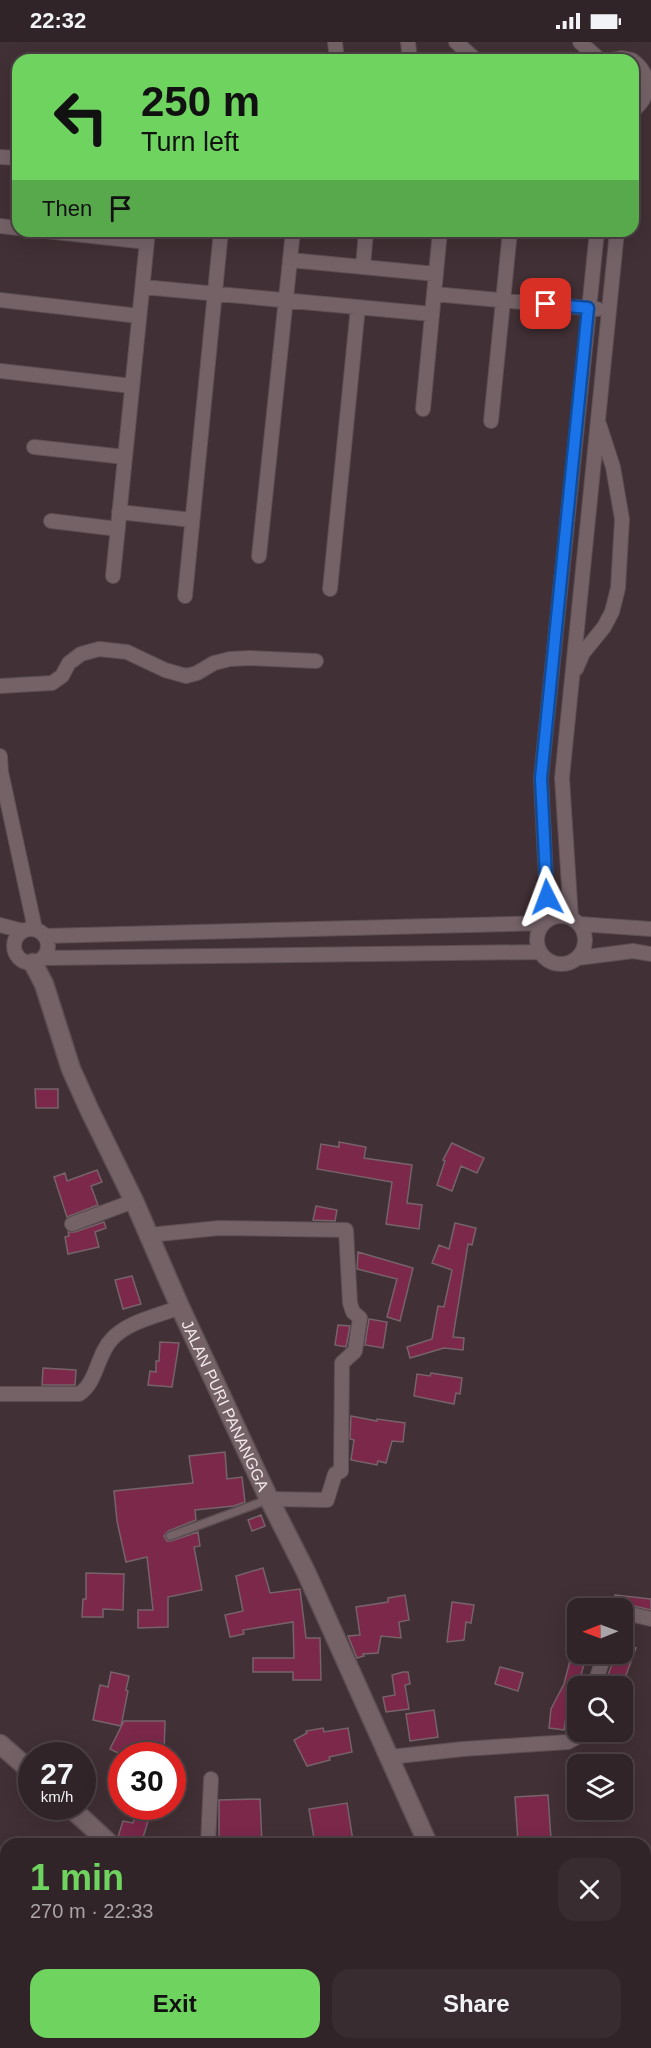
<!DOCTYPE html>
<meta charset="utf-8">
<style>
:root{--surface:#312428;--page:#392c30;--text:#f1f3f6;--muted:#a8a4a8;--line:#4c4145;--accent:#6fd35f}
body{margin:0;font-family:Arial,sans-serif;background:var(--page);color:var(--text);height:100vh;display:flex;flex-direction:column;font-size:22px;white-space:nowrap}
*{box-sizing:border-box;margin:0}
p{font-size:20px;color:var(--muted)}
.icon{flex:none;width:33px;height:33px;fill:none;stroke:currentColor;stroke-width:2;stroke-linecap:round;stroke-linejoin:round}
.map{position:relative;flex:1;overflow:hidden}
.side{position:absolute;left:0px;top:1796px;width:651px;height:212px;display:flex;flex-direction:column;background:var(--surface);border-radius:18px 18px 0 0;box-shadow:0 6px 24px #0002,0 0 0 2px var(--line)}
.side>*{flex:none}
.guide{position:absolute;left:12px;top:12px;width:627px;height:183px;border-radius:18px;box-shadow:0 6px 24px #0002,0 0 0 2px var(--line);background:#6fd35f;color:#111;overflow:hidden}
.needle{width:39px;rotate:269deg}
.buttons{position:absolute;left:567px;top:1556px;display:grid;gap:12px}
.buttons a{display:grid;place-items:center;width:66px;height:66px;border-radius:12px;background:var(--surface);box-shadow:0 6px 24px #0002,0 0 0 2px var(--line);font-size:30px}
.speed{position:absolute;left:18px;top:1700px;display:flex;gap:12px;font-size:30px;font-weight:700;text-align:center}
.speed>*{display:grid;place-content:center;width:78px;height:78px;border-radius:50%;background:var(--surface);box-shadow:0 6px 24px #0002,0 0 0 2px var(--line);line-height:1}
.speed small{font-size:15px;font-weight:400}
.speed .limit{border:9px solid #d22;background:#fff;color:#111}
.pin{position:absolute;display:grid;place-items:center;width:51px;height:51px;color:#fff;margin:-26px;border-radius:12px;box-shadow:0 3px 9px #0006}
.me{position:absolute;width:66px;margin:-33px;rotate:357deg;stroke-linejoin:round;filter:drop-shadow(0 0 4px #0008)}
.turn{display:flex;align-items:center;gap:21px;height:126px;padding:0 30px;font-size:27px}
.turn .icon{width:78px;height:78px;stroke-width:2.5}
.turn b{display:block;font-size:42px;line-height:51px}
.then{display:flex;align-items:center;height:57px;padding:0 30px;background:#0003;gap:12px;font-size:22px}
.round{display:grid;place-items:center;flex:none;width:63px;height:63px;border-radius:18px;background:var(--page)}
.headline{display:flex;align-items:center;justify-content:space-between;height:102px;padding:0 30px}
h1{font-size:36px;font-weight:700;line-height:45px;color:var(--accent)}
.button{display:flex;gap:12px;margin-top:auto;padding:12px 30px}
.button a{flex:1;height:69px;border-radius:18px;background:var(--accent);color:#111;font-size:24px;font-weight:700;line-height:69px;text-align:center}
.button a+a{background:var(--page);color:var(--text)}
.status{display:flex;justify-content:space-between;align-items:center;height:42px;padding:0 30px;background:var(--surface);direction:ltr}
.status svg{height:16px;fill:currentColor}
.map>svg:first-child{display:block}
</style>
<div class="status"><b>22:32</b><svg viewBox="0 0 49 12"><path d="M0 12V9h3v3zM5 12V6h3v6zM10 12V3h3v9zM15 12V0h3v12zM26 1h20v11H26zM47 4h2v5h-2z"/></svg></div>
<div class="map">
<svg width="651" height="2006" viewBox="0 0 651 2006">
<rect width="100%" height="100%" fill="#413035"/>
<path fill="#bb6181" d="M64,2001H140L162,2006H58Z"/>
<path fill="#7b284a" stroke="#766369" stroke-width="1.5" d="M35,1047H58V1066H36Z
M339,1100L366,1105L364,1116L412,1123L407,1161L422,1163L419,1187L386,1182L392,1140L317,1127L321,1102L339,1105Z
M452,1101L484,1116L477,1131L461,1124L452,1149L437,1143L445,1119L443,1118Z
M97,1128L102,1140L91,1144L98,1163L67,1175L54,1135L65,1131L67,1139Z
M316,1164L337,1168L335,1179L313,1178Z
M104,1180L106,1186L95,1190L99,1205L68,1212L65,1195L69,1194L68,1190H75Z
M455,1181L476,1186L472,1203L468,1202L453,1295L464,1296L463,1308L444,1306L410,1316L407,1305L432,1297L438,1264L444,1265L452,1228L432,1221L439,1203L449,1207Z
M358,1210L413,1226L400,1279L387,1275L397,1237L357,1227Z
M132,1234L141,1262L123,1267L115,1238Z
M369,1277L387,1280L383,1306L365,1303Z
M338,1283L350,1284L346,1305L335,1303Z
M160,1300L179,1301L172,1345L148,1343L150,1329L156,1330V1319H159Z
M43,1326L76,1328L75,1343H42Z
M431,1331L462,1336L460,1352L456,1351L454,1362L414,1354L417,1332L430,1334Z
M351,1374L377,1379V1377L405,1381L403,1400L392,1399L386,1421L378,1419L377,1423L351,1418L354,1398L350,1397Z
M225,1410L227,1437L242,1435L245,1460L234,1464L195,1468L196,1478L168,1489L164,1494L167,1499H171L198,1490L200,1504L194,1505L202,1548L168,1555V1585L138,1586V1568H153L147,1515L126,1520L117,1479L114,1449L193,1441L189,1414Z
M261,1473L265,1484L252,1489L248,1478Z
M263,1526L270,1551L300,1547L306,1596H320L321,1638H293V1630H253V1616H294L293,1580L243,1588L244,1592L230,1595L225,1573L243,1569L236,1534Z
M86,1531L124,1532L123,1568L103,1567V1575H82L83,1557H86Z
M405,1553L409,1578L399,1580L401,1596L381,1594L378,1611L363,1612L364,1614L357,1616L348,1594L360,1593L356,1565L388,1560V1556Z
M615,1553L651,1557V1568L634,1564L612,1565Z
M452,1560L474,1563L471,1581L466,1580L464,1598L447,1600Z
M622,1600L636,1606L622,1644H604L616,1611H622Z
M572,1611H587L574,1659L566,1675L564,1688L549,1686L551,1667L564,1642Z
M500,1625L523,1631L518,1649L495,1642Z
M111,1630L129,1634L126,1648L128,1649L121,1684L93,1678L100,1643L108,1645Z
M403,1630H408L410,1642L405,1643L409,1667L386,1670L383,1655L395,1653L392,1633Z
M434,1668L438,1695L410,1699L406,1672Z
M124,1679H165L164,1713H122L110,1707Z
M323,1686L324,1690L348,1686L352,1710L329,1715L330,1718L307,1724L294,1698L307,1691L306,1689Z
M548,1753L551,1797L518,1800L515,1755Z
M260,1757L262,1802H219V1758Z
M347,1761L353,1799L338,1802H315L309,1767Z
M137,1768L150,1773L141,1802H126L127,1799L118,1795L123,1779L133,1781Z"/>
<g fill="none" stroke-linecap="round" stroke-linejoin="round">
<defs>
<path id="lane" d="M170,1494L267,1458
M533,2006L538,2001"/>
<path id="street" d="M335,0L337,18
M408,0L410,18
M456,0L476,18
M580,0L600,18
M611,18L622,16L632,18
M633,19C651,31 651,56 633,68
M0,115L18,116
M0,184L18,186
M46,189L147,200
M290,218L436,232
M363,225L366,189
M143,245L432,272
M434,252L597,267
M0,258L139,274
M1,329L132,344
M423,367L440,189
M491,379L510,189
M34,405L125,415
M119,470L192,478
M51,479L118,487
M259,514L293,189
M113,534L148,189
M330,547L358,265
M185,554L221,189
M576,627L583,611L604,585L612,570L618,546L622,477L613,425L599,382
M0,644L52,641L62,634L69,621L81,612L99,607L127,610L165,628L186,634L197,631L214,621L230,617L250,616L316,619
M0,714L1,730L35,887
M537 898a24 24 0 1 1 48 0a24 24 0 1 1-48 0Z
M571,876L562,736L617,189
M548,878L541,736L597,189
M579,882L651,887
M0,883L23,889
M14 904a17 17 0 1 1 34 0a17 17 0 1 1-34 0Z
M44,894L544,881
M43,916L540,910
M578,916L633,909L651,912
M72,1182L134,1159
M149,1193L219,1186L346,1188L350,1261L353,1270L360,1276L355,1309L342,1321L341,1429L335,1432L327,1458L269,1457
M0,1352H79C97,1341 97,1312 112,1297C128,1279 159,1274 180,1265
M622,1574L634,1573L651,1577
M594,1644L605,1611
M390,1715L463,1707L568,1700L577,1695L579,1689
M208,1802L211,1737"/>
<g id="secondary">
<path id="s1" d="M33,921L44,942L71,1027L89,1067L134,1159L180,1265L269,1457L306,1530L428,1802"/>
<path d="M0,1702L32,1730"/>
<path d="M69,1764L110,1802"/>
<path d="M350,2001L356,2006"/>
<path d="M518,2001L520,2006"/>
</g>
</defs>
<use href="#lane" stroke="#5c4e53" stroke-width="10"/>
<use href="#street" stroke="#5c4e53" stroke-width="16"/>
<use href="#secondary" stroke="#5c4e53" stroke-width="21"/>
<use href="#lane" stroke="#746267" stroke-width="7"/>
<use href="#street" stroke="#746267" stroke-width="14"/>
<use href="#secondary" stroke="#746267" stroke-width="18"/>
</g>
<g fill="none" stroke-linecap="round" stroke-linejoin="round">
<defs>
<path id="route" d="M546,262L588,266L541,736L547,855"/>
</defs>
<use href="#route" stroke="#114b97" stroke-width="15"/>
<use href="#route" stroke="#1a73e8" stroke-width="10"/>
</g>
<g text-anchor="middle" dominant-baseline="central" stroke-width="6" stroke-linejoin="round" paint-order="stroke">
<g font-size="16" fill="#f3e8eb" stroke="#413035">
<text stroke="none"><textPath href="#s1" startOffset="483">JALAN PURI PANANGGA</textPath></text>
</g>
</g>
</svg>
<div class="buttons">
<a><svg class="needle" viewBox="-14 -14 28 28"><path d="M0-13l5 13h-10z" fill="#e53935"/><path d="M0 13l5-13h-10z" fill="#a8a4a8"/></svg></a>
<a><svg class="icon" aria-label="search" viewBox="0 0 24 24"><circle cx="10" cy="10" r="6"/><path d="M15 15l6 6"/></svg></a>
<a><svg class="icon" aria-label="layers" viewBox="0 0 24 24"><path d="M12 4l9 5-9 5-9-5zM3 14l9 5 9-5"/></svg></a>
</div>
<div class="speed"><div>27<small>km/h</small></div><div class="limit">30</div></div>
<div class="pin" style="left:546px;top:262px;background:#d93025"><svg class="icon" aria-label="arrive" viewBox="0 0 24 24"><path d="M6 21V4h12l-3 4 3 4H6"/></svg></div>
<svg class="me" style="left:547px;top:855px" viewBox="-20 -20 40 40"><path d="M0-17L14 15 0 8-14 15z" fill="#1a73e8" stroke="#fff" stroke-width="4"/></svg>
<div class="guide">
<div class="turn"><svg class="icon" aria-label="left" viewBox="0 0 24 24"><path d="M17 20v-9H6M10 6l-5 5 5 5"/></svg><div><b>250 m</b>Turn left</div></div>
<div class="then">Then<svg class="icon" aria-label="arrive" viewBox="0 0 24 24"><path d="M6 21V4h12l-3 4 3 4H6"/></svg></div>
</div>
<section class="side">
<div class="headline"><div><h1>1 min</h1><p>270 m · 22:33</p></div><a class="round"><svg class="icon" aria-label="close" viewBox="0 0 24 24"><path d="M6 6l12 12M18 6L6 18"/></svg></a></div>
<div class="button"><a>Exit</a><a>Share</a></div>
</section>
</div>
